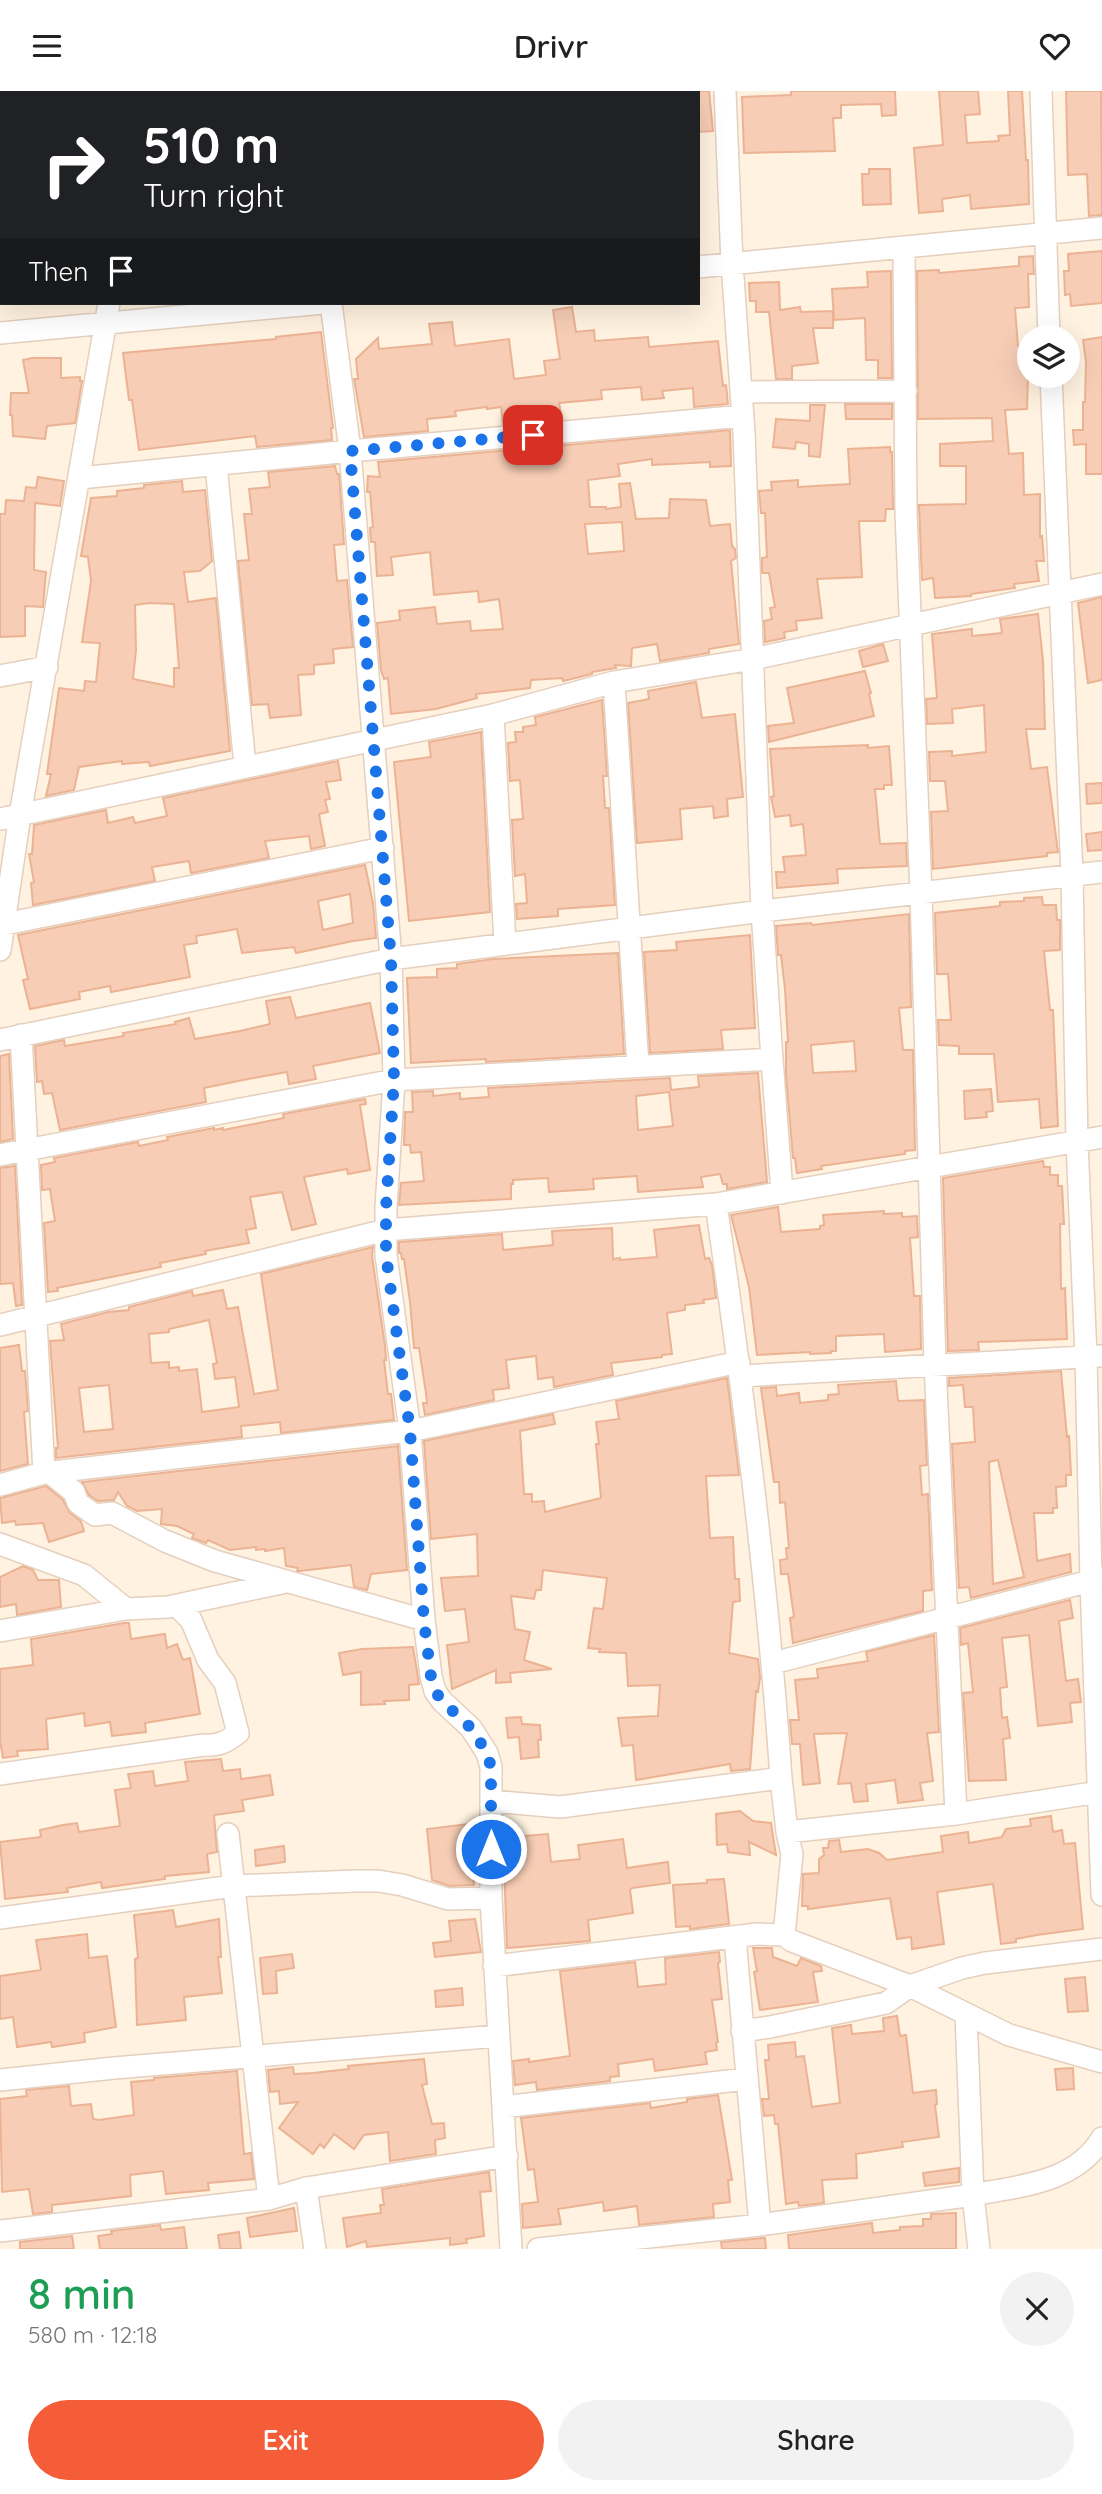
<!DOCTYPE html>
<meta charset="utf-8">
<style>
:root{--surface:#fff;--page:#f2f2f2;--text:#222;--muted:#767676;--accent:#f55d38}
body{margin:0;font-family:Quicksand,sans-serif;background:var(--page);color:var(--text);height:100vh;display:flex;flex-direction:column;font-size:26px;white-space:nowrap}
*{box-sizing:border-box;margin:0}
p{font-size:23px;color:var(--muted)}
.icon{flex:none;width:38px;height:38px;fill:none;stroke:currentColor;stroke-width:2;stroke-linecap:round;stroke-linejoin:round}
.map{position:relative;height:2158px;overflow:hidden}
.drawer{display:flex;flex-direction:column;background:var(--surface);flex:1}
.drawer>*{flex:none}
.guide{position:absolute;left:0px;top:0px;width:700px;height:214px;box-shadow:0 7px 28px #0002;background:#202124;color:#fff;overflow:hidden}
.controls{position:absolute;left:1017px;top:234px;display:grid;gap:14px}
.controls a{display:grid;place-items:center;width:63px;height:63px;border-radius:50%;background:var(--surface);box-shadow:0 7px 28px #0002;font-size:35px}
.pin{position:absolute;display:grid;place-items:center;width:60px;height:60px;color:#fff;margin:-30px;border-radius:14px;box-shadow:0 4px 10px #0006}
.me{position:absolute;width:77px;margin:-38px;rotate:0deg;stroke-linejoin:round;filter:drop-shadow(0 0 5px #0008)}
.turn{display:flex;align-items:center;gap:24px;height:147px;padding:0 28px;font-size:32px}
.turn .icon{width:91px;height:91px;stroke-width:2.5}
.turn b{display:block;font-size:49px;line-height:60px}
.then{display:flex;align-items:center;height:66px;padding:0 28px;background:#0003;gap:14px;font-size:26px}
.round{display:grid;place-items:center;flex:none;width:74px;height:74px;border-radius:37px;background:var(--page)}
.headline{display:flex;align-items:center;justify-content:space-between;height:119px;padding:0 28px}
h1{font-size:42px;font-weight:600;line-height:52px;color:#1e9e55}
.primary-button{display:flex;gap:14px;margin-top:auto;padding:14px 28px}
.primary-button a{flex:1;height:80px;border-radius:42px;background:var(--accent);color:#fff;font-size:28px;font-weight:600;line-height:80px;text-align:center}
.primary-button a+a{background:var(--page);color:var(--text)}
header{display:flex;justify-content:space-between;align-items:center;height:91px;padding:0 28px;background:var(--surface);font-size:32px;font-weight:600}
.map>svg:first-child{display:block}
</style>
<header><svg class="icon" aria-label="menu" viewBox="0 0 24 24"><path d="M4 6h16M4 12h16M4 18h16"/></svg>Drivr<svg class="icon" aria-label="heart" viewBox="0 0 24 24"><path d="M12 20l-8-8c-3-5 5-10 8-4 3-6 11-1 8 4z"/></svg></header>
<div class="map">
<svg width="1102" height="2158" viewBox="0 0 1102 2158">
<rect width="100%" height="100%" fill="#fff2e0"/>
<path fill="#f7cdb5" stroke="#ebb393" stroke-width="2" fill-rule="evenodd" d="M698,0H709L713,40L698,41Z
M791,0H895L896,24L882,25L881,13L841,14V27H833L835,60L744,62L742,6L791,4Z
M939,0H978L980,23L965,24L967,52L999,50L998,45L1010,44L1008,0H1022L1026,69H1028L1029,113L971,118L970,104L942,108L943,120L919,122L914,57L943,54Z
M1066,0H1101L1102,124L1089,125L1087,83L1068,84Z
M869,78H890L891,113L863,114L862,83H869Z
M1102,160V212L1071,215L1070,203L1065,204L1064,180H1069L1068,163Z
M1033,165L1034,183H1028L1029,216L1015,217L1018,255H1029L1027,318L1005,319L1009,363L1023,362L1024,404L1040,403V446L1042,445L1044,470H1036L1039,490L1014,493L1015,497L971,503V505L935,507L933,487L922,489L919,414L966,413V375H940V353L993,350L992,327L918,328L917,180L939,179V182L1019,175V166Z
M891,180L892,287H878V269H866L865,227L834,229L832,198L868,196L867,181Z
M779,191L780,219L800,216L801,221L833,220V237H813L818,272L792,275V288H776L769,221H756V210H750L749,192Z
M572,216L576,241L594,239L595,250L648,246L649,256L718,250L723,295L726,294L728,313L694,316L693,297L662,300L664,307L642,309L641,296L601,299L602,308L559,312L562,328L503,333L501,316L487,318V316L455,320L456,325L427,328L428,340L364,346L354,288H358L356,268L378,247L379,258L432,253L429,233L452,231L455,255L509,248L514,288L546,284L544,270L560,268L553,219Z
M321,241L333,337H331L332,349L257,356L255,345L139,359L132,309H129L123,262L276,248V246Z
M1102,246V383H1086V353L1074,354L1073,339H1083V311H1085L1086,271L1083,249Z
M32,267H61V287L80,286V290H82L75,332L47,335L45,348L13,345L12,324H10L11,302H29L23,269Z
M845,313H892V328H846Z
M810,314H825L820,366L809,365V353L796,351L795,358L773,356L776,328L810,330Z
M730,339L731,375L710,376V371L652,374V368L618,373L620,385L588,389L590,416H606V418L621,416L619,393L630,392L636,428L669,427L670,408L706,409L710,435L730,433L732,455L735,458L736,467L731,470L739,553L709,558V562L660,570L657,553L632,557L631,575L615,574L616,577L592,581V583L563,590L562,587L531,589L530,597L476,603L477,607L436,618L391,623L388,587L384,588L381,579L377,532L400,529L399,520L435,516L437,533L470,530L471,540L503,538L499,508L479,511L478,500L434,504L430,461L391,466L393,484L377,485L375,451H371L370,437L373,436L370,401H367L368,385L380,386L378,371ZM622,431L624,460L588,463L585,433Z
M890,356V361H892L893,418H886L885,430H859L862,486L817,488L822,527L796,530L797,539L784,541L785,547L765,551L764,530L772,528L770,517L775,516L769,482H762V467L767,466L765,422H761L759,400L772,399L771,391L798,389V396L850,393L848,358Z
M335,375L337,383H339L344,453L334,454L337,490L347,489L353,556L333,558L334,572L314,574V583L298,584L301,624L270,627L268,613L252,614L238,470L249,469L244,423H252L249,398L270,396L268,381Z
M38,386L64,390L60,415L35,412L34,479L46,481L43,516L25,515V545L0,546V423H5L6,409L24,410L26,396L36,397Z
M182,390L183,401L205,399L212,470L200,480L184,481L188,511L216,507L230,660L150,675L149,671L122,673V670L79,676L74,699L46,705L51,683H47L59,597L84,600L85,590L96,591L100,552L82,551L91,490L88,466L81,465L91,407L117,405V400L144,397V394ZM149,512L174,513L179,577H174V596L133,588L136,559L135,514Z
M1102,506V589L1088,592L1078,512Z
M1038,523L1043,570L1045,638H1026L1031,678L1047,676L1058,761L1047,762V765L933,778L931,721L948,720L945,690H930L929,661L952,660V665L986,661L984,614L952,618L953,632L927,633L926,608L937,607L932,543L972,538V545L1002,542L1000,528Z
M883,553L888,570L863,576L859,560Z
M865,580L871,602L869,603L874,625L769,651L768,635L794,632L787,597Z
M696,591L702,627L735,623L743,706L727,708L728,725L714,727L713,715L680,718L682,748L637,752L628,612L649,608L648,600Z
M602,609L607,685H603L605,717H609L615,814L558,818V825L517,828L516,813L527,812L525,783L515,785L512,729L523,728L520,689L510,690L508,652L516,651L515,641H523V636L536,634L535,626Z
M481,641L490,821L409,830L394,671L431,666L429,651Z
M868,654V657L889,655L892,694H884V698H875L880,753L906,752L907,775L837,778L838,792L777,797L776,781H785L783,766L806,764L803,733L791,735L790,724L775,726L771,706L774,705L770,658Z
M338,670L341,689L326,691L330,708L325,709L328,721L319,723L325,755L311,758L309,745L265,750L269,767L191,782L189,770L152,776L155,790L33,814L31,792L34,791L29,763H32L34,734L106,719L108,732L133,726L135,732L167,725L163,707Z
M1102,692V712L1087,713L1086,693Z
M1102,741V759L1088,760L1086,743Z
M365,774L373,812L376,847L353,850L296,862L294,856L242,862L237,838L196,845L197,852L184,854L190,886L111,901L110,895L79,901L80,908L30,918L23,889L28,888L18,844ZM350,803L353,832L323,839L318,810Z
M1042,806L1043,814H1056L1057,829H1060V859L1044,860L1050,919H1053L1058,1035L1041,1037L1039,1008L998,1011L994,963H959V955L939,954L938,929H951L948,883H937L935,822L1000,815V811L1024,810V807Z
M909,823L911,916L899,917L903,959H913L915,1059L905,1060V1063L821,1075L822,1078L797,1082L795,1067H793L786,984V951H788L785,898L781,864H778L776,835L811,832L812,834ZM854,950L856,980L813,982L811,954Z
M750,844L755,937L721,939L723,958L650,962L644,861L677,859L676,851Z
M618,862L624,963L486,971V968L411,972L407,887L437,886V878L457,877V873L493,868Z
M290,906L296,927L370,912L380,962L313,975L316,988L289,993L287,981L248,988L204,997L206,1011L60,1039L52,1002L44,1003L42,990L37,991L35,955L64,949L65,955L124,945L123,942L176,933L175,931L189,927L195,948L240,940L270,933L266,910Z
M9,963L13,1048L0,1051V965Z
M758,982L767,1091L727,1098V1093H723L720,1083L701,1086L703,1096L638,1101L637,1085L593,1088L594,1098L549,1101L548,1087L513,1089V1093H511V1108L399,1114L401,1092L424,1090L421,1061L411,1062L410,1054H404L405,1021H413L412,1001L433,1000V1005L460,1002V1008L489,1006L488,997L670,987L671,999L699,996L698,985ZM669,1001L673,1035L638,1039L636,1005Z
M991,998L993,1020L986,1021L987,1026L965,1028L964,1000Z
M365,1008L366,1013L360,1014L370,1079L348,1083L347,1078L304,1086L316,1133L292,1139L282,1101L250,1106L256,1137L246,1139L249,1152L205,1160L206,1163L160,1172L161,1176L57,1197L58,1200L48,1201L44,1132L55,1130L50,1098L42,1099L41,1074L55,1071L54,1067L138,1051L139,1055L168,1049L167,1046L214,1037V1039L223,1037V1039L284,1027L283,1023Z
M1043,1070L1044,1076H1050V1084H1058V1095H1062L1064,1133H1060L1061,1198L1065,1197L1067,1248L978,1251L979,1259L948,1260L943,1087Z
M15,1075L22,1214L16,1215L13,1192L0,1193V1077Z
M778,1116L781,1141L820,1138V1135L824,1134L823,1124L884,1120V1123L902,1122V1126L917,1125L918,1146L910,1147L914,1205H920L921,1258L885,1261L884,1243L836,1245V1260H831V1262L810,1263V1261L757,1264L749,1196L731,1124Z
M699,1134L705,1168L709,1167L712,1174L716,1207L703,1209L704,1212L685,1214V1219L667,1222L672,1263L662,1264V1266L611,1272L613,1284L554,1296L553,1286L538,1288L536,1265L506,1269L509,1297L493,1299L494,1309L425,1324L423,1312H427L426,1302L419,1257H414L410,1211L404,1168H402L401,1162H399V1151L502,1143L503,1159L553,1154L552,1140L612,1137L613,1168L620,1167V1169L657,1166L654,1139Z
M373,1156L372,1165L385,1255L386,1269H384L388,1303H391L394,1329L281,1342L280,1331L241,1335L242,1346L56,1367V1357H58L50,1250L64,1249L61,1233L108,1221L129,1219V1216L192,1200L193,1205L223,1199L227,1218L238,1216L254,1303L278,1299L261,1183ZM209,1229L217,1272L213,1273L215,1288L235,1286L239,1316L202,1321L197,1278L179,1280V1276L169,1277V1271L151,1272L149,1243L169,1241V1238ZM109,1294L113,1338L84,1341L79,1297Z
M19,1254L22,1280H25L28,1320L24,1321L28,1373L0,1380V1257Z
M1061,1280L1067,1346L1069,1345L1071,1384H1066V1395L1056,1396L1057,1417H1053V1422H1034L1037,1470L1070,1463L1071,1481L971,1507L969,1496L959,1497L952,1353L975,1351L973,1316H965L963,1294L949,1295V1287ZM998,1369L1024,1486L993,1493L989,1371Z
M727,1287L739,1384L706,1385L710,1447L733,1446L735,1488H739L740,1510L733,1511L729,1562L758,1568L760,1587L758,1601L756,1600L750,1678L731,1680L730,1673L636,1689L633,1654L622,1655L618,1627L658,1625L660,1594L628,1595L626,1562L599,1561L600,1558L588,1557L594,1517L603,1518L607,1487L543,1479L541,1499H536L534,1508L511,1505L515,1538L530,1541L524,1569L552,1578L510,1582L511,1591L496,1592V1579L452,1598L447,1554L469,1551L465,1518L445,1520L441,1487L478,1485L477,1443L431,1448L424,1350L553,1323L555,1333L520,1340L524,1403H532V1411L544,1410L545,1421L601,1407L596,1353H599L596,1331L619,1328L616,1310Z
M896,1290L898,1310L924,1309L927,1374L920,1375L922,1404L928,1403L932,1499L923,1500V1520L793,1552L790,1527L794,1526L788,1483H781L780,1469L787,1468L786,1457H789L785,1411L780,1412L779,1391H774L761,1297L776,1296L777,1305L799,1302L800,1312L828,1309V1304L839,1303L838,1294Z
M398,1355L407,1479L371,1483L367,1499L354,1496L351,1474L300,1480H297L298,1477L286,1475L284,1457L265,1460V1458L256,1459V1456L230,1459L208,1449L206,1452L192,1447L194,1443L177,1435L161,1433L162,1418L137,1420L127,1415L118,1401L114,1409L98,1410L89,1404L82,1391Z
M46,1395L63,1409L70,1422L81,1430L84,1440L49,1451L43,1432L16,1434L15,1430L2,1432L0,1407Z
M23,1475L33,1479L38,1489H59L61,1516L17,1524L16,1513L0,1516V1486Z
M1070,1509L1073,1527L1059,1530L1066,1590L1078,1588L1081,1611L1070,1612L1072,1631L1038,1635L1029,1544L1002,1547L1007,1596L1000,1597L1002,1627L1007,1626L1010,1647L1003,1648L1006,1689L969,1690L963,1602L973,1601L968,1552L961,1554L960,1537Z
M124,1532H129L131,1548L165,1543L167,1557L177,1553L183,1569L190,1567L200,1623L145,1632L146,1641L112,1645L110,1631L85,1635L84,1622L46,1628L48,1658L17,1660L18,1665L3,1667L0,1650V1578L33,1574L31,1548Z
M934,1544L939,1641L927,1642L933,1690L920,1692L923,1709L898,1712L895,1689L866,1693L868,1710L854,1711L851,1692L838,1693L847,1642L814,1643L820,1692L803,1694L800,1653H792L790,1629H799L795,1589L818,1587L817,1578L868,1570L866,1561Z
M413,1556L419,1593L409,1594V1609L384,1610L385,1613L361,1614V1581L343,1584L339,1562L362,1558Z
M521,1626L522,1633L540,1634L541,1649H538L539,1666L521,1668L519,1646L508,1647L506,1627Z
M221,1668L223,1680L240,1678L241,1688L270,1684L273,1704L242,1709L244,1720L214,1724L217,1761L207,1763L209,1781L165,1785V1788L102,1797L101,1791L67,1797L68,1801L5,1808L0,1751L41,1746L40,1739L63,1734L77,1732L79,1741L120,1735L115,1699L131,1697L128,1683L153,1680L155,1695L188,1690L185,1671Z
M740,1720L753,1730L771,1732L776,1764L749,1751L750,1764L728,1761L727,1753L717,1754L716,1723Z
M1051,1725L1053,1741L1062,1739L1064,1753L1075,1752L1083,1838L1037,1844L1016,1848V1851L1001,1853L993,1793L937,1801L944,1853L912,1858L911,1846L897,1848L890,1807L808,1818V1815H802L803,1783L819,1782V1768L824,1764L823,1757H828L829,1750L839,1749L841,1761L868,1758L879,1762L887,1769L943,1761L941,1745L968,1741L969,1752L1002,1746L1006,1738L1031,1735L1030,1728Z
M468,1733L474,1794L450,1795L432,1789L427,1738Z
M548,1743L551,1771L580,1768L578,1754L623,1748L627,1777L668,1771L670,1792L632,1797L630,1799L633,1822L588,1829L590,1850L507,1857L504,1771H510L512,1746Z
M284,1755L285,1771L256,1775L255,1759Z
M724,1788L729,1833L690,1838V1835L676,1836L673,1794L707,1792V1789Z
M173,1819L176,1836L219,1828L221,1866H218L222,1902L184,1906L186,1929L137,1934L135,1868L138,1867L134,1824Z
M475,1828L481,1861L435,1866L433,1852L451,1850L449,1830Z
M87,1843L89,1867L107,1865L116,1936L84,1942L85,1951L52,1956L51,1951L17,1956L13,1926L0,1928V1885L41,1879L36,1849Z
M753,1857H772L773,1866L797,1875L801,1867L821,1875L822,1880L813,1881L818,1911L760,1919L754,1881L757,1880Z
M719,1861L720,1871L718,1872L722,1908L712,1909L718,1951L716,1952L717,1959L705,1961L707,1973L655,1980L653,1968L618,1973L619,1985L610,1986V1990L537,1999L536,1991L515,1994L513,1970L529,1968V1971L570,1965L560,1880L635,1871L638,1896L666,1893L665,1867Z
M292,1863L294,1877L276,1880L277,1902L263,1903L260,1867Z
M1085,1886L1088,1920L1068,1921L1065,1888Z
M462,1897L463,1914L436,1916L435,1900Z
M897,1925L900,1945L906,1944L913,2002L936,1999L937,2013L935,2014L939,2046L902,2051L903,2056L856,2063L857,2087L822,2089L824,2112L799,2115L798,2111L786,2113L778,2033H775L774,2024L764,2025L762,2008H769L765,1969H769L768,1954L795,1951L796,1966L804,1965L812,2016L840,2012L832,1937L851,1934L852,1943L884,1940L883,1927Z
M424,1968L427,1993L422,1994L432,2033L444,2032L445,2047L435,2049L436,2063L390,2070L388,2041L364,2044L354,2058L334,2043L324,2057L320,2053L313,2063L279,2037L298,2011L280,2013L279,2000L270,2001L268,1979L293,1976L294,1983L313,1982L349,1978L348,1975Z
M1073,1977L1074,1998L1057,1999L1055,1978Z
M237,1980L244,2063L251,2062L254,2088L208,2092L209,2099L166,2103L163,2080L130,2084L131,2105L52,2114V2121L33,2123L29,2098L2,2101L0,2008L27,2005L26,1999L69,1995L71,2015L91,2013L93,2028L99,2029L134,2024L131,1991L154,1989V1987Z
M718,2004L732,2089H728L730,2111L713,2113L714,2126L639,2134L637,2115L604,2120L603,2111L558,2118L561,2133L523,2137L522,2113L538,2111L534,2078L528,2079L521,2027L650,2012L651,2017L687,2011V2008Z
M959,2077V2091L925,2095L923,2082Z
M489,2081L491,2100L480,2101L484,2145L466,2148L467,2152L450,2154V2147L367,2156L366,2150L347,2156L343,2127L381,2122L380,2114H384L382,2098Z
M294,2117L297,2140L250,2146L247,2127Z
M956,2122V2158H789L788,2144L872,2132L873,2142L900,2139V2136L923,2135V2128H931V2123Z
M160,2134L161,2139L184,2136L187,2158H100L98,2145L112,2143L111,2140Z
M239,2141L241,2158H220L218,2144Z
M72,2145L74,2158H20V2151Z
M765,2147L766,2158H722L721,2151Z"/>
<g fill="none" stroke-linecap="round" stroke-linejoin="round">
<defs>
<path id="minor" d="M441,0V2
M1041,0L1049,247
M138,2L139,0
M315,2V0
M0,104H2
M904,156L906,421L921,802L935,1273L956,1723
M698,176L1102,137
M331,212L350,360L391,868L394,989L386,1117V1164L410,1340L424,1529L431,1585L435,1600L442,1610L471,1637L487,1662L491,1676V1807
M0,242L323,212
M1051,285L1072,784L1077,1051L1086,1266L1091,1490L1102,1804
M741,301L906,300
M216,374L245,675
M80,387L350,360L743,325
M0,585L47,576
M614,591L638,975
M493,624L505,853
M0,728L493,624L614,591L753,568L1102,493
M0,834L383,757
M0,859L20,724L109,212
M21,944L44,1382
M0,949L391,868L762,820L1102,781
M772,968L782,1102
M0,1064L394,989L772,968L762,820L744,342L732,172L725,0
M0,1234L386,1139L716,1113L1102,1046
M741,1285L1102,1265
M49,1381L74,1401L78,1412L95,1424L112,1422L165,1450L215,1470L424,1529
M0,1394L44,1382L410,1340L739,1271
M0,1453L84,1484L126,1518
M0,1540L126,1518L168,1516L286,1491
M773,1572L1102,1487
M0,1683L204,1654C219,1655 226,1651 238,1642L225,1592L208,1569L191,1529L177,1515
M781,1687L787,1741L956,1723L1099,1701
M491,1710L560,1716L781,1687C768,1495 744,1304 716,1113
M228,1743L269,2108
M0,1827L233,1795L355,1790H378L402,1794L448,1808L491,1807L511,2158
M784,1844L792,1763L787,1741
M735,1847L760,2134
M494,1875L757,1843L784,1844L792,1850L910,1895L1009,1944L1102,1971
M966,1923L973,2104C1019,2095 1076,2092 1102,2047
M742,1940L770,1936L886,1912L910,1895L962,1877L985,1872L1102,1858
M0,1989L114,1977L498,1945
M503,2016L746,1988
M306,2097L315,2158
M0,2140L269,2108L306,2097L507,2065
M538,2158L760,2134L973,2104L979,2158"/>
</defs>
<use href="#minor" stroke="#e5cfbe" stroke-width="24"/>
<use href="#minor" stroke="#fff" stroke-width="21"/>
</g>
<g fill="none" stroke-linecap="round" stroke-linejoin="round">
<path stroke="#1a73e8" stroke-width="12" stroke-dasharray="0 21.6" d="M491,1758V1676L487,1662L471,1637L442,1610L435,1600L431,1586L424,1530L410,1340L386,1164V1117L394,989L391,868L350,360L533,344"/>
</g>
</svg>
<div class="controls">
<a><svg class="icon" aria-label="layers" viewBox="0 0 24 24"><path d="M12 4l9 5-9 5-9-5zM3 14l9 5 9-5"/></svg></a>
</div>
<div class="pin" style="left:533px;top:344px;background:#d93025"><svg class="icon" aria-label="arrive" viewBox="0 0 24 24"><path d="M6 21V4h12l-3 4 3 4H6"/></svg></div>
<svg class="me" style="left:491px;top:1758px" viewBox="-20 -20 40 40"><circle r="17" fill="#1a73e8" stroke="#fff" stroke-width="3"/><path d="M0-11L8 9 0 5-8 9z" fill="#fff"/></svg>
<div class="guide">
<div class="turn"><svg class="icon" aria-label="right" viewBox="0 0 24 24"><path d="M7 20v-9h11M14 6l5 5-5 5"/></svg><div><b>510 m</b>Turn right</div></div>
<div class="then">Then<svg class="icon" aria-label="arrive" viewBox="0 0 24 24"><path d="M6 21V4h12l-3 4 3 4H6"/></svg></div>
</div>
</div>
<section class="drawer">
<div class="headline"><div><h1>8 min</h1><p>580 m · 12:18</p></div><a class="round"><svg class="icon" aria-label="close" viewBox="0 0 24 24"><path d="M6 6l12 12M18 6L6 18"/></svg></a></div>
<div class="primary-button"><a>Exit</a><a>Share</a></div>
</section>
